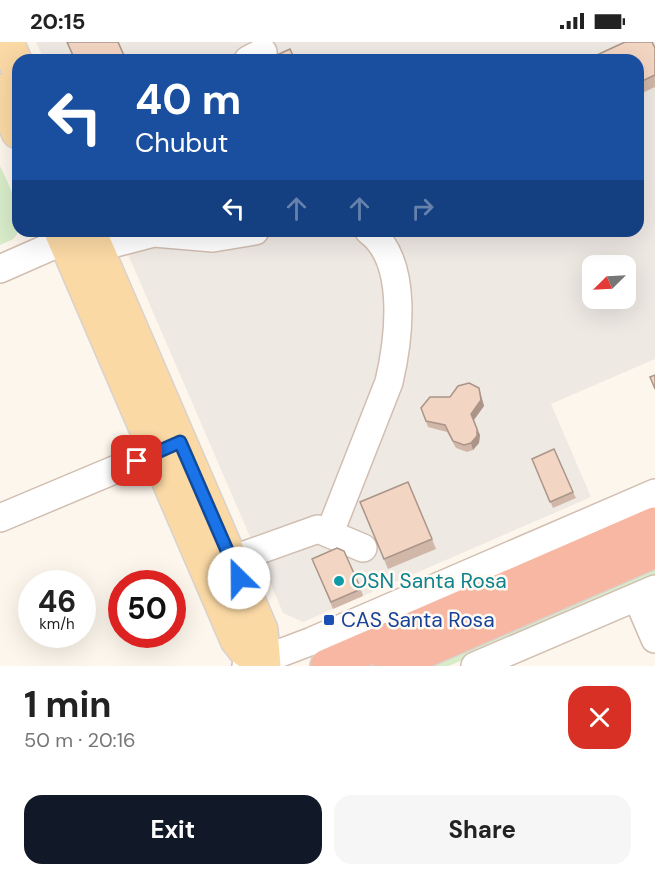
<!DOCTYPE html>
<meta charset="utf-8">
<style>
:root{--surface:#fff;--page:#f6f6f6;--text:#222;--muted:#767676;--accent:#111827}
body{margin:0;font-family:"DM Sans",sans-serif;background:var(--page);color:var(--text);height:100vh;display:flex;flex-direction:column;font-size:22px;white-space:nowrap}
*{box-sizing:border-box;margin:0}
p{font-size:20px;color:var(--muted)}
.icon{flex:none;width:33px;height:33px;fill:none;stroke:currentColor;stroke-width:2;stroke-linecap:round;stroke-linejoin:round}
.map{position:relative;height:624px;overflow:hidden}
.details{display:flex;flex-direction:column;background:var(--surface);flex:1}
.details>*{flex:none}
.banner{position:absolute;left:12px;top:12px;width:632px;height:183px;border-radius:18px;box-shadow:0 6px 24px #0002;background:#1a4fa0;color:#fff;overflow:hidden}
.needle{width:39px;rotate:246deg}
.fabs{position:absolute;left:582px;top:213px;display:grid;gap:12px}
.fabs a{display:grid;place-items:center;width:54px;height:54px;border-radius:12px;background:var(--surface);box-shadow:0 6px 24px #0002;font-size:30px}
.speed{position:absolute;left:18px;top:528px;display:flex;gap:12px;font-size:30px;font-weight:700;text-align:center}
.speed>*{display:grid;place-content:center;width:78px;height:78px;border-radius:50%;background:var(--surface);box-shadow:0 6px 24px #0002;line-height:1}
.speed small{font-size:15px;font-weight:400}
.speed .limit{border:9px solid #d22;background:#fff;color:#111}
.pin{position:absolute;display:grid;place-items:center;width:51px;height:51px;color:#fff;margin:-26px;border-radius:12px;box-shadow:0 3px 9px #0006}
.me{position:absolute;width:66px;margin:-33px;rotate:337deg;stroke-linejoin:round;filter:drop-shadow(0 0 4px #0008)}
.turn{display:flex;align-items:center;gap:21px;height:126px;padding:0 24px;font-size:27px}
.turn .icon{width:78px;height:78px;stroke-width:2.5}
.turn b{display:block;font-size:42px;line-height:51px}
.lanes{display:flex;align-items:center;height:57px;padding:0 24px;background:#0003;justify-content:center;gap:30px;direction:ltr}
.lanes .off{opacity:.35}
.round{display:grid;place-items:center;flex:none;width:63px;height:63px;border-radius:18px;background:var(--page)}
.head{display:flex;align-items:center;justify-content:space-between;height:102px;padding:0 24px}
h1{font-size:36px;font-weight:700;line-height:45px}
.action{display:flex;gap:12px;margin-top:auto;padding:12px 24px}
.action a{flex:1;height:69px;border-radius:18px;background:var(--accent);color:#fff;font-size:24px;font-weight:700;line-height:69px;text-align:center}
.action a+a{background:var(--page);color:var(--text)}
.status{display:flex;justify-content:space-between;align-items:center;height:42px;padding:0 30px;background:var(--surface);direction:ltr}
.status svg{height:16px;fill:currentColor}
.map>svg:first-child{display:block}
</style>
<div class="status"><b>20:15</b><svg viewBox="0 0 49 12"><path d="M0 12V9h3v3zM5 12V6h3v6zM10 12V3h3v9zM15 12V0h3v12zM26 1h20v11H26zM47 4h2v5h-2z"/></svg></div>
<div class="map">
<svg width="655" height="624" viewBox="0 0 655 624">
<rect width="100%" height="100%" fill="#fdf6ec"/>
<path fill="#efe9e4" fill-rule="evenodd" d="M36,0H655V317L551,362L591,455L303,580L283,571L118,189H638V18H67L65,15L44,18ZM592,224H626V256H592Z"/>
<path fill="#d8ecc9" d="M0,124C7,139 30,183 13,197C10,199 4,201 0,203Z
M655,522V534L537,588L448,624H420Z"/>
<g fill="none" stroke-linecap="round" stroke-linejoin="round">
<defs>
<path id="minor" d="M248,18L263,10
M96,206L154,191L213,196L255,189
M0,227L84,190
M0,476L176,402
M330,490L389,340C399,297 409,219 369,189
M231,518L318,487L363,506
M637,555L655,597
M246,624L312,599L655,451
M475,624L655,547"/>
<path id="major" d="M7,0L18,26
M0,49L18,90
M61,189L237,598L245,608L261,619
M89,189L261,588L264,624"/>
<path id="highway" d="M327,624L655,482
M390,624L655,509"/>
</defs>
<use href="#minor" stroke="#d1beb0" stroke-width="30"/>
<use href="#major" stroke="#dad1cd" stroke-width="36"/>
<use href="#highway" stroke="#dad1cd" stroke-width="36"/>
<use href="#minor" stroke="#fff" stroke-width="27"/>
<use href="#major" stroke="#fbd9a5" stroke-width="33"/>
<use href="#highway" stroke="#f7b7a3" stroke-width="33"/>
</g>
<path fill="#d1b7a8" d="M655,6V45L638,53V18Z
M479,346L484,364L474,378L480,393L479,401L473,408L467,410L456,406L447,390L428,385L421,366L450,355Z
M532,417L573,450L576,456L553,466Z
M360,460L432,497L436,507L388,527Z
M312,517L361,547L363,554L333,567Z"/>
<path fill="#aa9588" d="M479,346L484,364L473,379L471,372Z
M477,387L480,393L479,401L473,408L471,401Z"/>
<path fill="#f3d5c3" stroke="#aa9588" stroke-width="1.5" d="M67,0H118L126,18H75Z
M625,0H652L655,6V33L638,41V18H586Z
M290,7L295,18H266Z
M655,333V347L650,335Z
M469,341L479,346L481,358L471,372L477,387V394L471,401L464,403L453,399L445,383L426,379L421,366L430,355H450L458,344Z
M554,407L573,450L550,460L532,417Z
M408,440L432,497L384,517L360,460Z
M337,506L344,509L361,547L331,560L312,517Z"/>
<g fill="none" stroke-linecap="round" stroke-linejoin="round">
<defs>
<path id="route" d="M137,419L180,400L239,536"/>
</defs>
<use href="#route" stroke="#114b97" stroke-width="15"/>
<use href="#route" stroke="#1a73e8" stroke-width="10"/>
</g>
<circle fill="#0f9aa8" stroke="#fffaf3" stroke-width="2" cx="339" cy="539" r="6"/>
<rect fill="#1a4fb4" stroke="#fffaf3" stroke-width="2" x="323" y="572" width="12" height="12" rx="3"/>
<g text-anchor="middle" dominant-baseline="central" stroke-width="5" stroke-linejoin="round" paint-order="stroke">
<g font-size="21" fill="#0d838f" stroke="#fffaf3" text-anchor="start">
<text x="351" y="539">OSN Santa Rosa</text>
</g>
<g font-size="21" fill="#164399" stroke="#fffaf3" text-anchor="start">
<text x="341" y="578">CAS Santa Rosa</text>
</g>
</g>
</svg>
<div class="fabs">
<a><svg class="needle" viewBox="-14 -14 28 28"><path d="M0-13l5 13h-10z" fill="#e53935"/><path d="M0 13l5-13h-10z" fill="#767676"/></svg></a>
</div>
<div class="speed"><div>46<small>km/h</small></div><div class="limit">50</div></div>
<div class="pin" style="left:137px;top:419px;background:#d93025"><svg class="icon" aria-label="arrive" viewBox="0 0 24 24"><path d="M6 21V4h12l-3 4 3 4H6"/></svg></div>
<svg class="me" style="left:239px;top:536px" viewBox="-20 -20 40 40"><circle r="19" fill="#fff"/><path d="M0-13L10 11 0 6-10 11z" fill="#1a73e8"/></svg>
<div class="banner">
<div class="turn"><svg class="icon" aria-label="left" viewBox="0 0 24 24"><path d="M17 20v-9H6M10 6l-5 5 5 5"/></svg><div><b>40 m</b>Chubut</div></div>
<div class="lanes"><svg class="icon" aria-label="left" viewBox="0 0 24 24"><path d="M17 20v-9H6M10 6l-5 5 5 5"/></svg><svg class="icon off" aria-label="ahead" viewBox="0 0 24 24"><path d="M12 20V5M6 11l6-6 6 6"/></svg><svg class="icon off" aria-label="ahead" viewBox="0 0 24 24"><path d="M12 20V5M6 11l6-6 6 6"/></svg><svg class="icon off" aria-label="right" viewBox="0 0 24 24"><path d="M7 20v-9h11M14 6l5 5-5 5"/></svg></div>
</div>
</div>
<section class="details">
<div class="head"><div><h1>1 min</h1><p>50 m · 20:16</p></div><a class="round" style="background:#d93025;color:#fff"><svg class="icon" aria-label="close" viewBox="0 0 24 24"><path d="M6 6l12 12M18 6L6 18"/></svg></a></div>
<div class="action"><a>Exit</a><a>Share</a></div>
</section>
